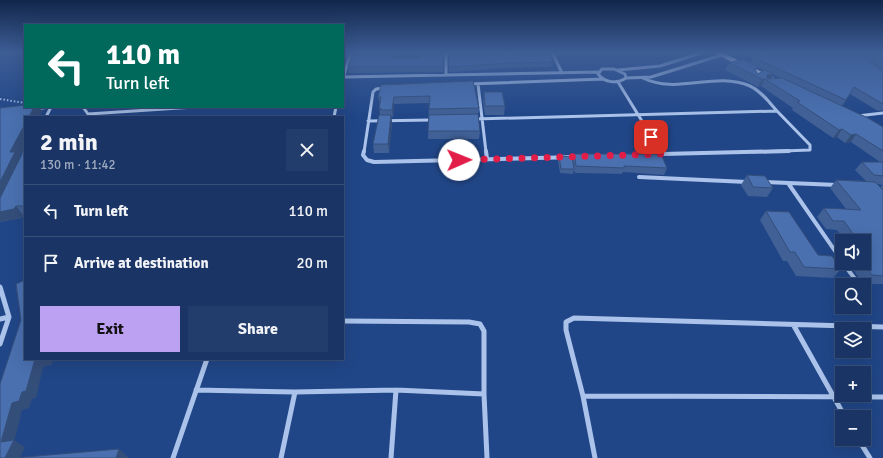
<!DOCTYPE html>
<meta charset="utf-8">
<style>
:root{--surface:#193465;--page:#223c6b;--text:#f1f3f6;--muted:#9faabf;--line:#374f79;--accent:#bca0f2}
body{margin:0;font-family:Signika,sans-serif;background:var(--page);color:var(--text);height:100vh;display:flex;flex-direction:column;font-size:15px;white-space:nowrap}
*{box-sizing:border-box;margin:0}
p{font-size:13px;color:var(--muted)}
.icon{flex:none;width:22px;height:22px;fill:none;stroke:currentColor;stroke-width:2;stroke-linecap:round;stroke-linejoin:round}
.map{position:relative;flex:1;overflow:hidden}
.sheet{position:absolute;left:24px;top:116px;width:320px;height:244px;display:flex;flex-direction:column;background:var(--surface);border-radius:0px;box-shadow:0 4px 16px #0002,0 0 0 1px var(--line)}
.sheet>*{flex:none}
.hud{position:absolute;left:24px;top:24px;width:320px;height:84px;border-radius:0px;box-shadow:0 4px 16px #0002,0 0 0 1px var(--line);background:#00695c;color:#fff;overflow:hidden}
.tools{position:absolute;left:835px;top:234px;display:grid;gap:8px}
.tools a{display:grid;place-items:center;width:36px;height:36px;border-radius:0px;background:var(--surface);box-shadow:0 4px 16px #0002,0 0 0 1px var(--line);font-size:20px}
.pin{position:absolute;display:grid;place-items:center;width:34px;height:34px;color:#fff;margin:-17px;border-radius:8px;box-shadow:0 2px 6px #0006}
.me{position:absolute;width:44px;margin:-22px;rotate:89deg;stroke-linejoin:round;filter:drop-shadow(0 0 3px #0008)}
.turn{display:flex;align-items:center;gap:14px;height:84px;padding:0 16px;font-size:18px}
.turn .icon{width:52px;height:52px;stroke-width:2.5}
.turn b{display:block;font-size:28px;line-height:34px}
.round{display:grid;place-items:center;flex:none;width:42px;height:42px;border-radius:0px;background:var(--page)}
.overview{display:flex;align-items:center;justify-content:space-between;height:68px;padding:0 16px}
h1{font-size:24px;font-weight:700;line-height:30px}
.button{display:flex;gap:8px;margin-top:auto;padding:8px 16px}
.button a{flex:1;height:46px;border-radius:0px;background:var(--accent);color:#111;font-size:16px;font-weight:700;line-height:46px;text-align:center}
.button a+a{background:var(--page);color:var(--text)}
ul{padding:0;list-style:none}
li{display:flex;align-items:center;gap:12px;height:52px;padding:0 16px;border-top:1px solid var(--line)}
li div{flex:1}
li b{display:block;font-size:15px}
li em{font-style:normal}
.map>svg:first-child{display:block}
</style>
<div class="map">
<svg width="883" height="458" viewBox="0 0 883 458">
<rect width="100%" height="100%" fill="#214687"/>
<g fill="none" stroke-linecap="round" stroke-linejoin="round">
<path stroke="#abc3ea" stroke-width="2" stroke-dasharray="1.5 2" stroke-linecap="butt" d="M0,99L25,103"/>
<path stroke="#abc3ea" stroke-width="3" d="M446,52V75
M552,52L562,73
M602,69H614L625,74L626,78C617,84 605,83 598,74Z
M618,70L660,66L704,52
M344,77L598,72
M343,78L351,52
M626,78L651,77L722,55
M643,78C677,95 715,71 750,86C761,91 769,102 777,111
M618,82L661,152
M469,84L603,79
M478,84L486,152
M83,107L88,114
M36,109L49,107
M88,114L195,107
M857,116L883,113
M46,117L51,107
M334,117L336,107
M475,119L777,111L810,145V150L752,152
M368,121L432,120
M364,152L373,92L376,89L385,88"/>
<path stroke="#abc3ea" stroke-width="4" d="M364,151L363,155L367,160L374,162L577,157
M486,151L487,159
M656,154H662L660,151
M662,154L789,151
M639,177L747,182
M765,182L837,185
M788,183L842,261
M843,263L858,283"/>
<path stroke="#abc3ea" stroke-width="5" d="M857,282L859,285
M0,287L9,317L0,344
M0,319L9,317
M343,321L469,322L480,324L484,331V394L487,458
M794,326L845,417
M196,390L295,392L396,390L484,394
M583,396L883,397
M858,439L870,458
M173,458L207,359
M281,458L295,392
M391,458L396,390
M595,458L583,396L566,330V322L574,318L883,327"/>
<path fill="#fff" fill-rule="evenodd" d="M712,52H722L778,80L774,82H771Z"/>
</g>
<path fill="#406096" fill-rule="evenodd" d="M353,52H395L394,58H420L443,52V72L349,73L348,67Z
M449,52L553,62L552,67L509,68L449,72Z
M745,52H883V110L878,111L850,94L842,106L883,127V284H863L850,265L852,263H864V241H845L837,230L826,229L817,217L824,208L846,209L830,188L836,180L866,181L855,170L862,162H880L851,142L845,143L837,137L833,138L792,110L793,108L761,86L758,87L725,70L729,63H750L752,59ZM757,67L764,70L758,74L756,71ZM774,75L781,78L771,79ZM877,184L883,185L880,187Z
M381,85L479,108L478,115L480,131L479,139H428L429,103L394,104L393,117H391L392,123L389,153H374L373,144L380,115L379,108L380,104L378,97Z
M484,92L505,106L504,115H485L483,101Z
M25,107H39L42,111L39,117H25V144L19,157L20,158L25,150V214L23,215L22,218L0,222Z
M574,154L667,168L664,175L623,172L622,174L575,173L574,170L573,174L560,173L558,161L559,156L572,160Z
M747,175L773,188L767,197L748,196L741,185Z
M766,211L818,255L841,269L833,278L796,276L787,261H783L760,220Z"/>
<path fill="#344e7a" d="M774,74L770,82L765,79L761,86L758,87L762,79L767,75Z
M394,97V104L393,117L392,110Z
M34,107H39L42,111L39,117H29Z
M391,115L392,123L389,153L388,144Z
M25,124V144L19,157L21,160L0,206V182L10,152Z
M842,129L837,137L833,138L839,130Z
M856,134L851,142L845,143L851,135Z
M16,206L23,215L22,218L0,222V212Z
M34,359H53L52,365L43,367L36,398L32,399L29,408L22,410L14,442V440L25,447L20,458H5L1,442L12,403L22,392Z
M119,449L128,457V458H116Z"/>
<path fill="#4a70af" stroke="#344e7a" d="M353,52H394L393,58H420L421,52H443V67H348Z
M449,52H549L553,62L510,63L449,67Z
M754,52H883V64L870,54L866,55V59L883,71V104L854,87L846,100L753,57L758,56Z
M742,59L758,67L754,69L758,74L764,70L774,74L767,75V79L782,78L868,118L883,127V151L856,134L851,135L842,129L839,130L797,102L800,101L765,79H762L729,63Z
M473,81L479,108L429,109L430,96L394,97L392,110H380L381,108H379L381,97H378L381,85Z
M484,92H502L505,106H485Z
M25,105V107H34L29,117H25V124L10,152H15L0,182V108Z
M478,114L480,131H428L429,115Z
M379,115H391L388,144H373Z
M25,150V206H16L14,209L0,212V198L22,154V151Z
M574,154H661L667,168L624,166V168L576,166Z
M559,156L572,157L574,169H561Z
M862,162H883V176L874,175Z
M747,175L765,176L773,188L753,187Z
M836,180L875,182L883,190V276L872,275L863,263H864V257H870L864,249V241H858L844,221H833L824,208L861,210Z
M766,211L789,212L818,255L832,256L841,269L804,267L795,252H790Z
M25,280V359H35L26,391L22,392L19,401L12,403L1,442L14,440L5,458H0V384L21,320L16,284Z
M119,449L116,458H14Z"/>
<linearGradient id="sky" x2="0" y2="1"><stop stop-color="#12264a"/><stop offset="0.45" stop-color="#3d5d96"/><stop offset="1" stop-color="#3d5d96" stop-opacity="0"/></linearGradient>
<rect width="883" height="116" fill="url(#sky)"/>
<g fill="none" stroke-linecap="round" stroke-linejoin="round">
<path stroke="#e11d48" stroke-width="7" stroke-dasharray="0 12.6" d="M459,160L662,154L651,137"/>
</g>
</svg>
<div class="tools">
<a><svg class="icon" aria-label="sound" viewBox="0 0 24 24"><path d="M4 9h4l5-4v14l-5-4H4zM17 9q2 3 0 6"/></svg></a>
<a><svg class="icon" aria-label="search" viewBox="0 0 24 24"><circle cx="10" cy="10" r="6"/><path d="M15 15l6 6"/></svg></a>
<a><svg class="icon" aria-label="layers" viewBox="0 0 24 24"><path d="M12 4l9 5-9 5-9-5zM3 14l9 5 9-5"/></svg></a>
<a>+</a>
<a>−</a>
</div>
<div class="pin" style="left:651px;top:137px;background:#d93025"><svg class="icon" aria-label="arrive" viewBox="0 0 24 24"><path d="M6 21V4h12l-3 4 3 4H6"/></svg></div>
<svg class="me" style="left:459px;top:160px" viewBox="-20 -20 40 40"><circle r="19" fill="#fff"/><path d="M0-13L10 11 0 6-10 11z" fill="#e11d48"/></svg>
<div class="hud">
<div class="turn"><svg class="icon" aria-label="left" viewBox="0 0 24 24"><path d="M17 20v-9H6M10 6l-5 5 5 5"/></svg><div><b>110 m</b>Turn left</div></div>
</div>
<section class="sheet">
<div class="overview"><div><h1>2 min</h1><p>130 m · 11:42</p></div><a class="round"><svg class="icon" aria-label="close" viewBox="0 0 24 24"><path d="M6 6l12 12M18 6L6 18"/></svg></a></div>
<ul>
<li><svg class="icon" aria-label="left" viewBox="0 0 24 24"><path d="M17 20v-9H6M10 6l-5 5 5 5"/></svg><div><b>Turn left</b></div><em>110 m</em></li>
<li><svg class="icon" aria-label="arrive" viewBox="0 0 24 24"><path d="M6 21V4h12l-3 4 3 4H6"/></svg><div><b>Arrive at destination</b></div><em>20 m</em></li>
</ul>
<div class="button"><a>Exit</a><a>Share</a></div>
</section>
</div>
